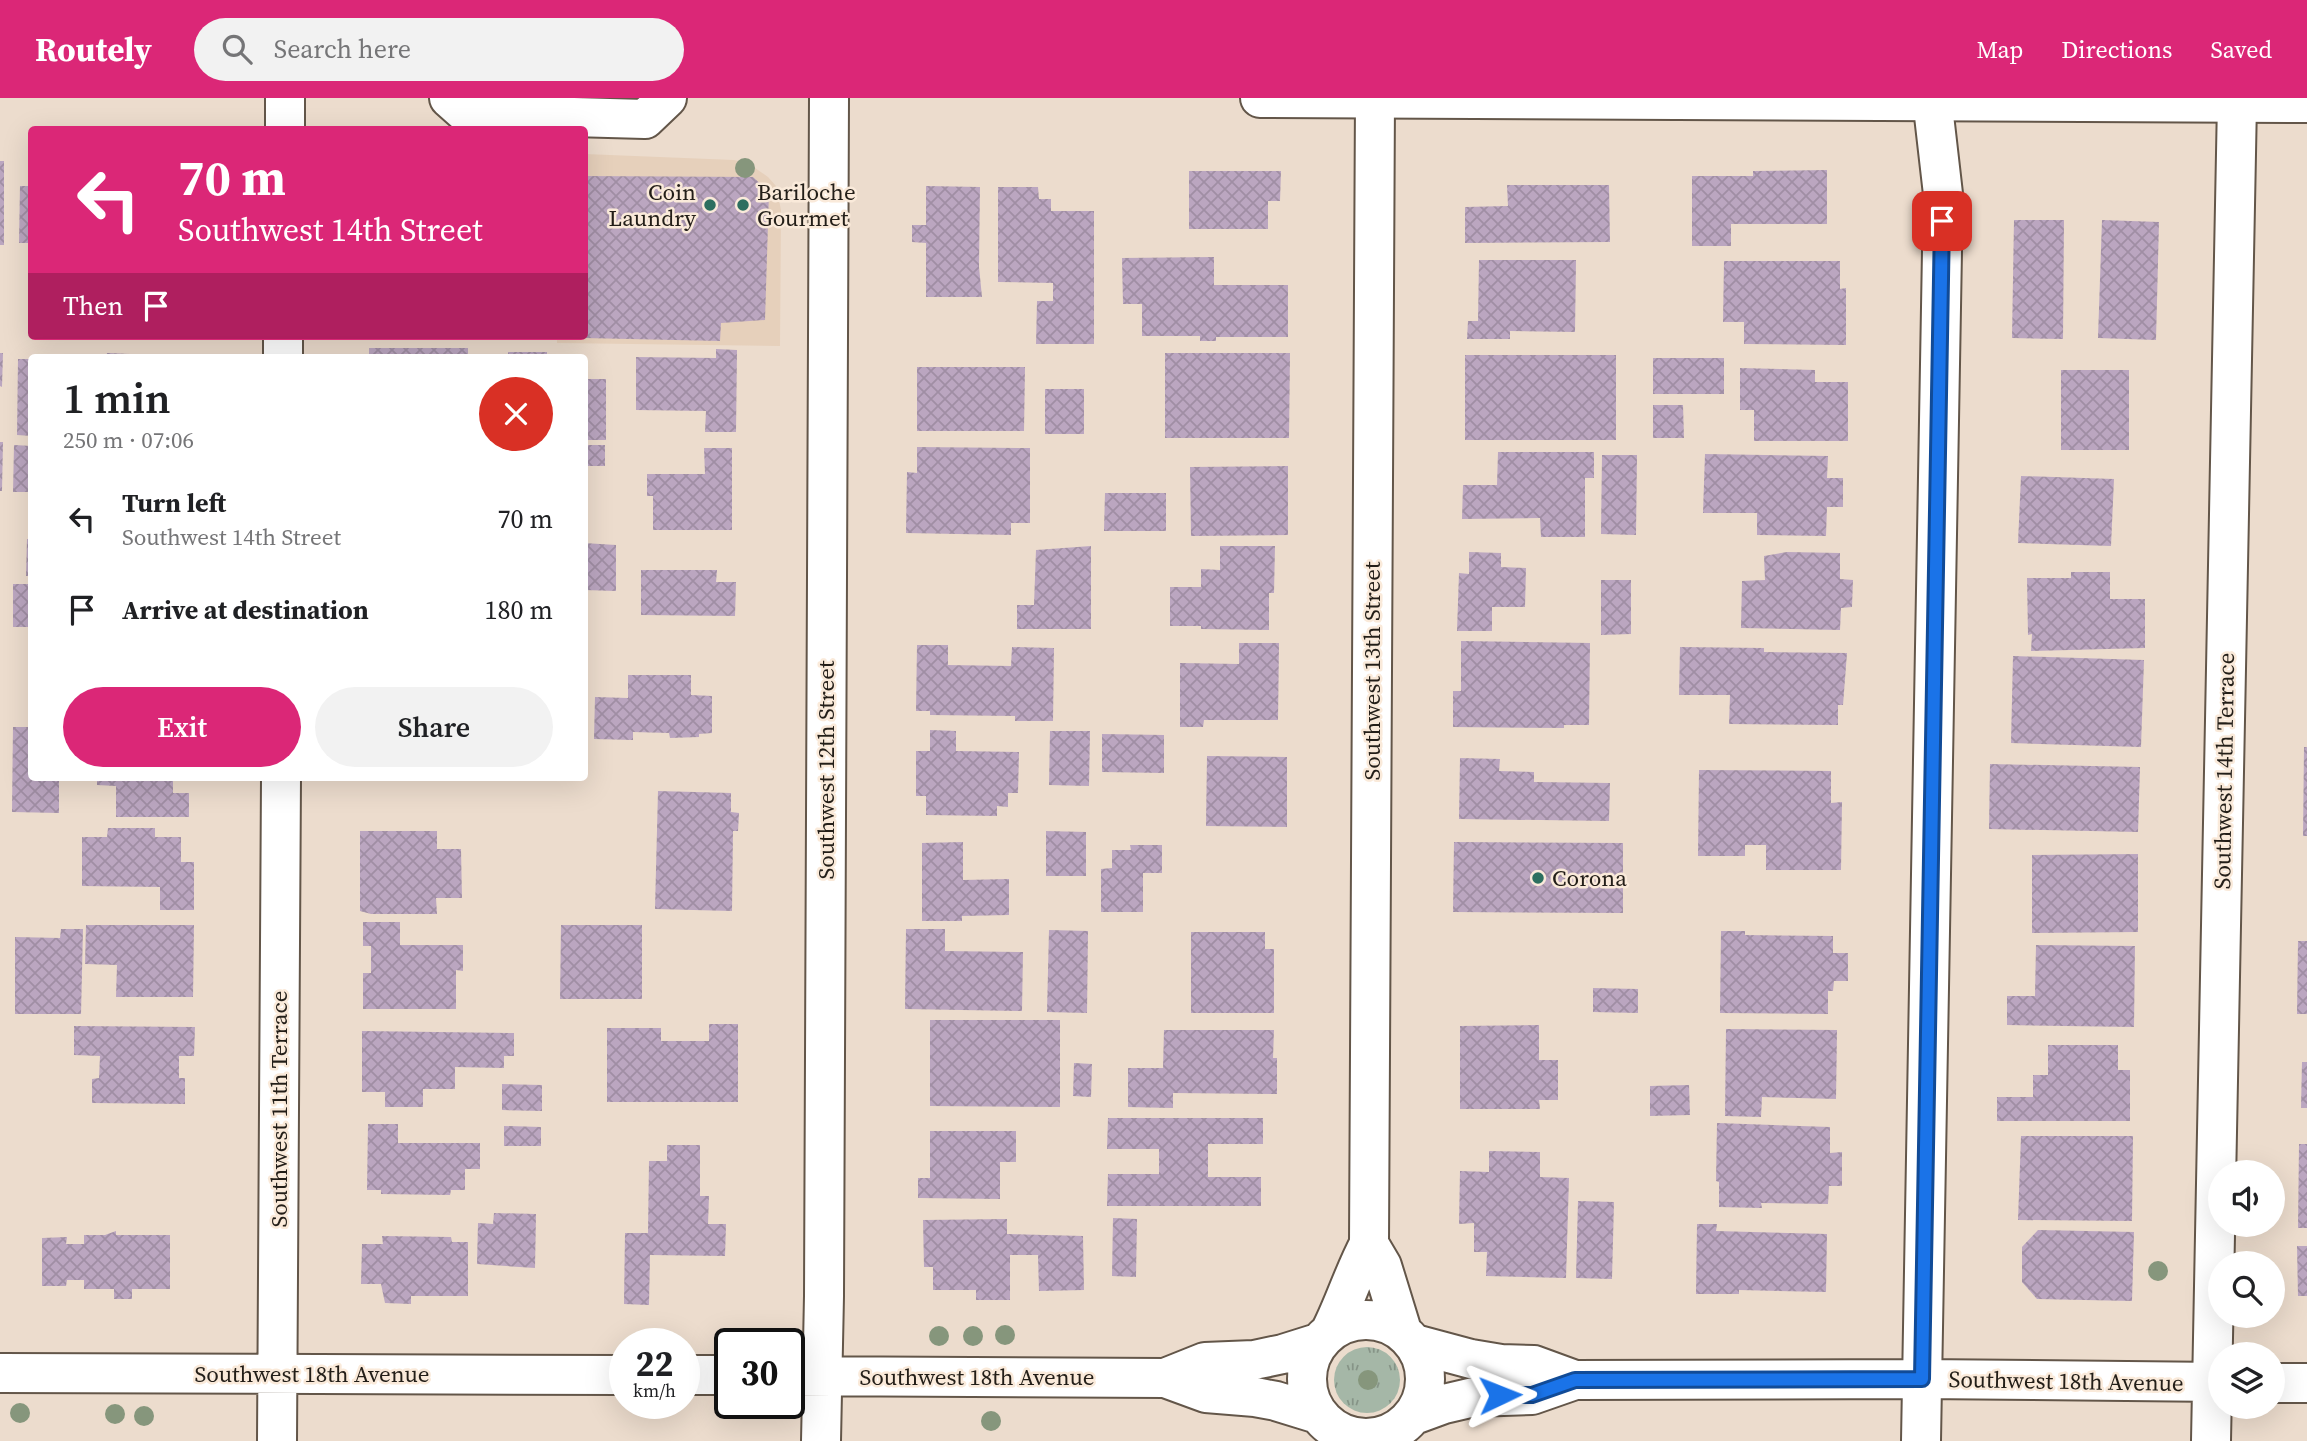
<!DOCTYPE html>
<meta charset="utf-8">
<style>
:root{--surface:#fff;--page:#f2f2f2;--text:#202124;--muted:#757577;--accent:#db2777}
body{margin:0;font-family:"Source Serif 4",serif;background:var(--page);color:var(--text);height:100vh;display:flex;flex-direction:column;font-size:26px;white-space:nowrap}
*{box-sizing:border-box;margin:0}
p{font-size:23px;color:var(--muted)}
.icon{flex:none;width:38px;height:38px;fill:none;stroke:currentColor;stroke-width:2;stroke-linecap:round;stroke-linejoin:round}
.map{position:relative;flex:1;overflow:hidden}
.details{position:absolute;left:28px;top:256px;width:560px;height:427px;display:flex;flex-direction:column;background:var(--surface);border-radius:7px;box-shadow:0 7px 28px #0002}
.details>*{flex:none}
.guide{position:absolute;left:28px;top:28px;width:560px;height:214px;border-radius:7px;box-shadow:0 7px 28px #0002;background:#db2777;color:#fff;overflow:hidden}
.controls{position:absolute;left:2208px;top:1062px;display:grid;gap:14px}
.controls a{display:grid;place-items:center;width:77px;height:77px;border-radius:50%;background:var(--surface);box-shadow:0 7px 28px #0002;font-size:35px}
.speed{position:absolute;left:609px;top:1230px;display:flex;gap:14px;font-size:35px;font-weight:700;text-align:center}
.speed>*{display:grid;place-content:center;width:91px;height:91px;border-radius:50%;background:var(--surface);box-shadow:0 7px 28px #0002;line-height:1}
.speed small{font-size:18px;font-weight:400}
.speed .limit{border:4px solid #111;border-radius:10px;background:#fff;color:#111}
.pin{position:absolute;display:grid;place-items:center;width:60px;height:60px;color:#fff;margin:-30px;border-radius:14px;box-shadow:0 4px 10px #0006}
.me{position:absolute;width:77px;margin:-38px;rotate:88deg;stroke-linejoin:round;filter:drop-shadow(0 0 5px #0008)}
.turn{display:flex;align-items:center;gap:24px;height:147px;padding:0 35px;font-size:32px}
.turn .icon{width:91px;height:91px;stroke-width:2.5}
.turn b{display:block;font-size:49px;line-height:60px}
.then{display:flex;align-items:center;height:66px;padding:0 35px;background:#0003;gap:14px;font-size:26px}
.round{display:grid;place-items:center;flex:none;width:74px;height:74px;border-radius:37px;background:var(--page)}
.overview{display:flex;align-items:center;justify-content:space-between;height:119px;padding:0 35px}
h1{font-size:42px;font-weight:600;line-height:52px}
.action{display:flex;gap:14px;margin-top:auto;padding:14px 35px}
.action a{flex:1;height:80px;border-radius:42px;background:var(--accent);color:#fff;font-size:28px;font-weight:600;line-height:80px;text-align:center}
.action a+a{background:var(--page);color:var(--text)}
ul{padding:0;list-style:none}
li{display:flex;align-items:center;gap:21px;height:91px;padding:0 35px}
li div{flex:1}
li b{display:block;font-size:26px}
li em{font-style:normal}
header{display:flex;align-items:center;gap:42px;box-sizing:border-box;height:98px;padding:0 35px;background:var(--accent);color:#fff}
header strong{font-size:33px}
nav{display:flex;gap:38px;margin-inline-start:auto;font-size:24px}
.search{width:490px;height:63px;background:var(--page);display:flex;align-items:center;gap:18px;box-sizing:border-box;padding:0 24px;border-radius:38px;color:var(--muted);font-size:26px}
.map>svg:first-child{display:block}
</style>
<header>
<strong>Routely</strong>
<div class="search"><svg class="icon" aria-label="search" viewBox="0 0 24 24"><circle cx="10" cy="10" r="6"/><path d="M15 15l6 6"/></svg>Search here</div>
<nav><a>Map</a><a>Directions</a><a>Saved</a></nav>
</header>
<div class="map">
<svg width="2307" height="1343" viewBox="0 0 2307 1343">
<defs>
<pattern id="grass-tufts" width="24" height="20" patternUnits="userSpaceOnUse" patternTransform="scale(1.75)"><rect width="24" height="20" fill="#a5b7a7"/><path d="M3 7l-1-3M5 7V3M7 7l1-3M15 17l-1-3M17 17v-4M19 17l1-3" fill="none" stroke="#869487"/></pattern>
<pattern id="building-cross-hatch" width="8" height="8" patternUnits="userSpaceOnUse" patternTransform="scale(1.75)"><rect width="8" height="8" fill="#bba6c0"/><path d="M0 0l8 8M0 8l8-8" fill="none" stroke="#a08ea4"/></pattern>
</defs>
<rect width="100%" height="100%" fill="#ecdccd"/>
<path fill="#e6d0bb" d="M585,56L734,62L748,65L768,79L776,88L781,112L780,248L557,245V238H584Z"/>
<path fill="url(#grass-tufts)" d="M1334 1282a33 33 0 1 1 66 0a33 33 0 1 1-66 0Z"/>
<path fill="url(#building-cross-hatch)" d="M0,63H4V147H0Z
M1827,72V126H1731V148H1692V78H1753V73Z
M1189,73H1281L1280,103H1268V131H1189Z
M584,78L753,79L769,94L765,222L721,225L720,243L584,240Z
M1507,87H1609L1610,144L1465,145V109L1508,108Z
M20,88H32V145H19Z
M926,88L980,89L979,169L982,199H926V145L912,144V127H926Z
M998,89H1038L1039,101H1051V113H1094V246H1036L1037,203H1053V185L998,184Z
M2014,122H2064L2063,241L2012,240Z
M2102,122L2159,124L2156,242L2098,240Z
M1214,159V187H1288V239H1216V243H1200V238H1142V206H1123L1122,160Z
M1479,162H1576L1575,234L1510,233V241H1467L1468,223H1478Z
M1724,163H1840V191L1846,190V247L1744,246V224H1723Z
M102,238H168V242L102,240Z
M369,250H468V259H369Z
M716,251L737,252L736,334H705L706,313L636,312V259L716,260Z
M508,254H547V259H508Z
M0,255H3L2,289L0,288Z
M107,255L153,257V259H106Z
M1165,255H1290L1289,340H1165Z
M37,256H74V259H37Z
M1465,257H1616V342H1465Z
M1653,260H1724V296H1653Z
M18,261H32V338L17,337Z
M917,269H1025L1024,333H917Z
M1740,270L1815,272V284H1848V343H1754V312H1740Z
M2061,272H2129V352H2061Z
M584,281H606V342H584Z
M1045,291H1084V336H1045Z
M1653,307H1683L1684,340H1653Z
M0,344H3L2,393H0Z
M14,347L32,348V394H13Z
M584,347H605V368H584Z
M917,349L1030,350V425H1011V437L906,435L907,374L917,375Z
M704,350H732V432H653V398H647V376H705Z
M1498,354H1594V380H1585V439H1541L1540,420L1462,421L1463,387H1497Z
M1705,356L1828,358L1827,380H1843V409H1827L1826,438L1757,437V415H1703Z
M1602,357H1637L1636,437L1601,436Z
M1288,368V437L1191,438L1190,369Z
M2021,378L2114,381L2111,448L2018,445Z
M1105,395H1166V433H1104Z
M27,441H32V478H26Z
M584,445L616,447V493L584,492Z
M1091,448V531H1017V507H1034L1036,452Z
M1220,448H1275L1274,495H1269V532L1201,531V528H1170V489H1201V471L1220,472Z
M1469,454L1501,455V469L1526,470L1525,509H1492V533H1457L1459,475L1469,476Z
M1787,454L1840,455V481L1853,482L1852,509L1841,510L1840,532L1741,530L1742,483L1765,482L1764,458Z
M641,472H717L716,484H736L735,518L641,517Z
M2071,474H2110V501H2145V550L2031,553L2032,536L2028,537L2027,480H2071Z
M1601,482H1631V536L1601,537Z
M13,486H32V529H13Z
M1461,543L1590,545L1589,627H1564V630L1453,629V593H1461Z
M1239,545H1279L1278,622H1204L1203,629H1180V565L1239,566Z
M917,547H948V567L1011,568L1012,549L1054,550L1053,623H1015V618L930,617V613H916Z
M1680,549L1764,550V554L1847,555L1843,607H1838V627L1729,626L1730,597H1679Z
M2013,558L2144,562L2141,649L2011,645Z
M628,577H691V597L712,598V635L699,636V639L670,640L669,635L633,634V642L594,641L595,599L628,600Z
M13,629H32V679H59V715L12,714Z
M930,632L956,633V653L1019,654L1018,695H1008V709L997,708V718L926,717V698H916V653H930Z
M1050,633H1090L1089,688L1049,687Z
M1102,636L1164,637V675L1102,674Z
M2304,649H2307V738H2303Z
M1207,658L1287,659V729L1206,728Z
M1460,660L1500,661L1499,673L1534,674V684L1610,685L1609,723L1459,721Z
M1990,666L2140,669L2138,734L1989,731Z
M1699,672L1831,673V705L1842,704L1841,772H1766V747H1745V758H1698Z
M97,679H173V695H189V719H116V688L97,687Z
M658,693L731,695V714L739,715L738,733H733L732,813L655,811Z
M108,730H155V739H181V764H194V812H160V789L82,788V739H107Z
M360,733H437V751H461L462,800H436L437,816H371L360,813Z
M1046,733L1086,734V778H1046Z
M963,744V782L1009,781V817L962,818V823H922V745Z
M1454,744L1623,745V815L1453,814Z
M1130,747H1162V775H1143V814H1101V771L1112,770V752H1131Z
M2138,756V834L2032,835V757Z
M363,824H400V847H463V873L456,872V911H363V875H371V848H363Z
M86,827H194L193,899H116L117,867L85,866Z
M561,827H642V901H560Z
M61,831H83L81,916H15V839L60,840Z
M906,831H945V853L1023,854L1022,913L905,911Z
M1049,832L1088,833L1087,915L1047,914Z
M1721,833H1745V837L1833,838V855H1848V883H1834L1833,893H1828V916L1720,915Z
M1191,834H1265V851H1274V915H1191Z
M2298,843H2307V916H2297Z
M2036,847L2135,848L2134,929L2007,927V898H2035Z
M1593,890L1638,891V915L1593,914Z
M930,922H1060V1009L930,1008Z
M709,926H738V1004H607V930H661V943H709Z
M1539,927V962H1558V1002H1539L1540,1011H1460V928Z
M74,928L195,929L194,958H179V980H185V1006L92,1005V981L99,980L100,958L74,957Z
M1726,931L1837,932L1836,1001L1762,999L1761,1019L1725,1018Z
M1164,932H1274L1273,960H1277V996L1173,995V1010L1128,1009V970H1163Z
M362,933L514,935V958H504V970L455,969V991H423V1009H385V994H362Z
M2048,947H2118V972H2130V1023H1997V999H2033V977H2048Z
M2302,964H2307V1010H2301Z
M1074,965L1092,966L1091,999L1073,998Z
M502,986L542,987V1013L502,1012Z
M1689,987L1690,1017L1650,1018V988Z
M1108,1020H1263V1046H1208V1079H1261V1108H1107L1108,1076H1159V1051H1107Z
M1717,1025L1830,1029V1055L1842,1054V1088H1829L1828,1106L1761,1105L1762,1110L1719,1109V1084L1716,1083Z
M368,1026H398V1045H480V1071H465V1092H451L450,1097L381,1096V1092H367Z
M504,1028L541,1029V1048H504Z
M930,1033H1016V1064H1000V1101L918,1100V1080H930Z
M2021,1038H2133L2132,1123L2018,1122Z
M2299,1046H2307V1130H2298Z
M667,1047H700V1098H709L708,1126H726L725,1158L650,1157L649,1207L624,1206L625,1135H648L649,1063H667Z
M1489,1053L1540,1054V1079L1569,1080L1566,1180L1486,1178L1487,1154H1474V1125L1459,1126L1460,1073L1489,1074Z
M1578,1103L1614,1104L1612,1181L1576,1180Z
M494,1115L536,1116L535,1170L477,1166L478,1125L493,1126Z
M1113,1120L1137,1121L1136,1179L1112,1178Z
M1007,1121V1136L1083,1138L1084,1192L1039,1193L1038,1157H1010V1202H976V1192H933V1169H924L923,1122Z
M1697,1126H1717L1716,1133L1827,1136L1826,1194L1739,1192V1196H1696Z
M2038,1132L2134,1134L2132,1203L2037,1201L2022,1184V1149Z
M116,1133V1137H170V1191H132V1201H114V1191H84V1182H67L66,1188H42V1140L67,1139L66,1146H84V1137H105Z
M382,1138L451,1139L452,1144H468V1198H411V1206L385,1205L381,1186H361L362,1146H383Z
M2297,1148H2307V1198H2298Z"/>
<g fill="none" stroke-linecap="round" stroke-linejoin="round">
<defs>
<path id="minor" d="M285,32V0
M283,259V238
M1369,1146L1382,1168L1402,1233
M1307 1281a59 59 0 1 1 118 0a59 59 0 1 1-118 0Z
M1331,1232C1345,1204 1354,1174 1369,1146L1375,0
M1415,1246L1471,1261L1501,1266L1534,1267L1575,1282
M0,1275L625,1277
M684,1277H730
M789,1278L1165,1280L1206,1295L1255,1299L1276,1303L1318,1316
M1165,1280L1205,1264L1254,1262L1283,1256L1318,1245
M2273,1285H2307
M1414,1317L1444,1306L1474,1299L1532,1297L1575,1282L1922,1281L2221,1284
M277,1343L281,679
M821,1343L824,1198L829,0
M1921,1343L1943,96L1932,0
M2211,1343L2237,4"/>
<path id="secondary" d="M449,0L467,16L645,21L667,0
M1260,0L2307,5"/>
</defs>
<use href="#minor" stroke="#635649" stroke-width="42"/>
<use href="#secondary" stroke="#635649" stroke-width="42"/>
<use href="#minor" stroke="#fff" stroke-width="38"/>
<use href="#secondary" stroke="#fff" stroke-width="38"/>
</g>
<g fill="#86967c">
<circle cx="745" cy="70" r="10"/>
<circle cx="2158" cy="1173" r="10"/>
<circle cx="1005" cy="1237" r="10"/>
<circle cx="939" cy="1238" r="10"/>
<circle cx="973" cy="1238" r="10"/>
<circle cx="1368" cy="1282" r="10"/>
<circle cx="20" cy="1315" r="10"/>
<circle cx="115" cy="1316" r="10"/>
<circle cx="144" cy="1318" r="10"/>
<circle cx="991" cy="1323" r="10"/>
</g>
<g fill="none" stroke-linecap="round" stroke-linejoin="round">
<defs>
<path id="route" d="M1500,1297H1532L1575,1282L1922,1281L1942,123"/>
</defs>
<use href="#route" stroke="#114b97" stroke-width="18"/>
<use href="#route" stroke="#1a73e8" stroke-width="12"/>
</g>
<g fill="#2d6f5f" stroke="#faeada" stroke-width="2.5">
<circle cx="710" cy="107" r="7"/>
<circle cx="743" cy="107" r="7"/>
<circle cx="1538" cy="780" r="7"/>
</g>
<g text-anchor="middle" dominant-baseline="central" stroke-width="5" stroke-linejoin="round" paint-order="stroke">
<g font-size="23" fill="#231e18" stroke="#faeada" text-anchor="start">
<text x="696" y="94" text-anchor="end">Coin<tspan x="696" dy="26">Laundry</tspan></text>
<text x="757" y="94">Bariloche<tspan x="757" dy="26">Gourmet</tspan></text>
<text x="1552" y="780">Corona</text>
</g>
<g font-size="23" fill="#231e18" stroke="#faeada">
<text transform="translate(1372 573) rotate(-90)">Southwest 13th Street</text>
<text transform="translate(826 672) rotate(-90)">Southwest 12th Street</text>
<text transform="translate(2224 673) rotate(-89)">Southwest 14th Terrace</text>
<text transform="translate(279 1011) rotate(-90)">Southwest 11th Terrace</text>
<text x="312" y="1276">Southwest 18th Avenue</text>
<text x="977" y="1279">Southwest 18th Avenue</text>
<text transform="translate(2066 1283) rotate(1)">Southwest 18th Avenue</text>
</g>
</g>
</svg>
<div class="controls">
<a><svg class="icon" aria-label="sound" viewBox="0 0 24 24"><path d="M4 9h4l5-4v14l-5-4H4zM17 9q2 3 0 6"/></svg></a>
<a><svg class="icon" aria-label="search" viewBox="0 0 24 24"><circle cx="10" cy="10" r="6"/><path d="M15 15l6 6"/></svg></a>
<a><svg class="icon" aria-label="layers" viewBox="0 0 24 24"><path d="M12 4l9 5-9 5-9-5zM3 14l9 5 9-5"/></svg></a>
</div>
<div class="speed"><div>22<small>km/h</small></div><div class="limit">30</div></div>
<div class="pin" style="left:1942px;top:123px;background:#d93025"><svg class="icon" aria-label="arrive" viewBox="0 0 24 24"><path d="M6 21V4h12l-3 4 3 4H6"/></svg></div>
<svg class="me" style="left:1500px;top:1297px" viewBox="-20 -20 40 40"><path d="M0-17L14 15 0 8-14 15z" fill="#1a73e8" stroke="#fff" stroke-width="4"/></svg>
<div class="guide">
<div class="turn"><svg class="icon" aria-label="left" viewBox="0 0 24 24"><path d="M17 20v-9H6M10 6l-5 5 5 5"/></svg><div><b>70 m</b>Southwest 14th Street</div></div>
<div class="then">Then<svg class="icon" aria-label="arrive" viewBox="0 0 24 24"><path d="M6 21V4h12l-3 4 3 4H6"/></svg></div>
</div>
<section class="details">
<div class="overview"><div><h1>1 min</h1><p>250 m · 07:06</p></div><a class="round" style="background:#d93025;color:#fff"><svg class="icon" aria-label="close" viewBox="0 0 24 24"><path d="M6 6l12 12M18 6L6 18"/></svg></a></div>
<ul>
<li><svg class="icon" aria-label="left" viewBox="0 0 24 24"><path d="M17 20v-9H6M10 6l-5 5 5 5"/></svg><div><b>Turn left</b><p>Southwest 14th Street</p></div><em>70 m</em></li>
<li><svg class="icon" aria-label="arrive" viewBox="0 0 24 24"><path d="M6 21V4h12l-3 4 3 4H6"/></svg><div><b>Arrive at destination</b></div><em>180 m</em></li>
</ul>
<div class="action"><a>Exit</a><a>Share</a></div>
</section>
</div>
